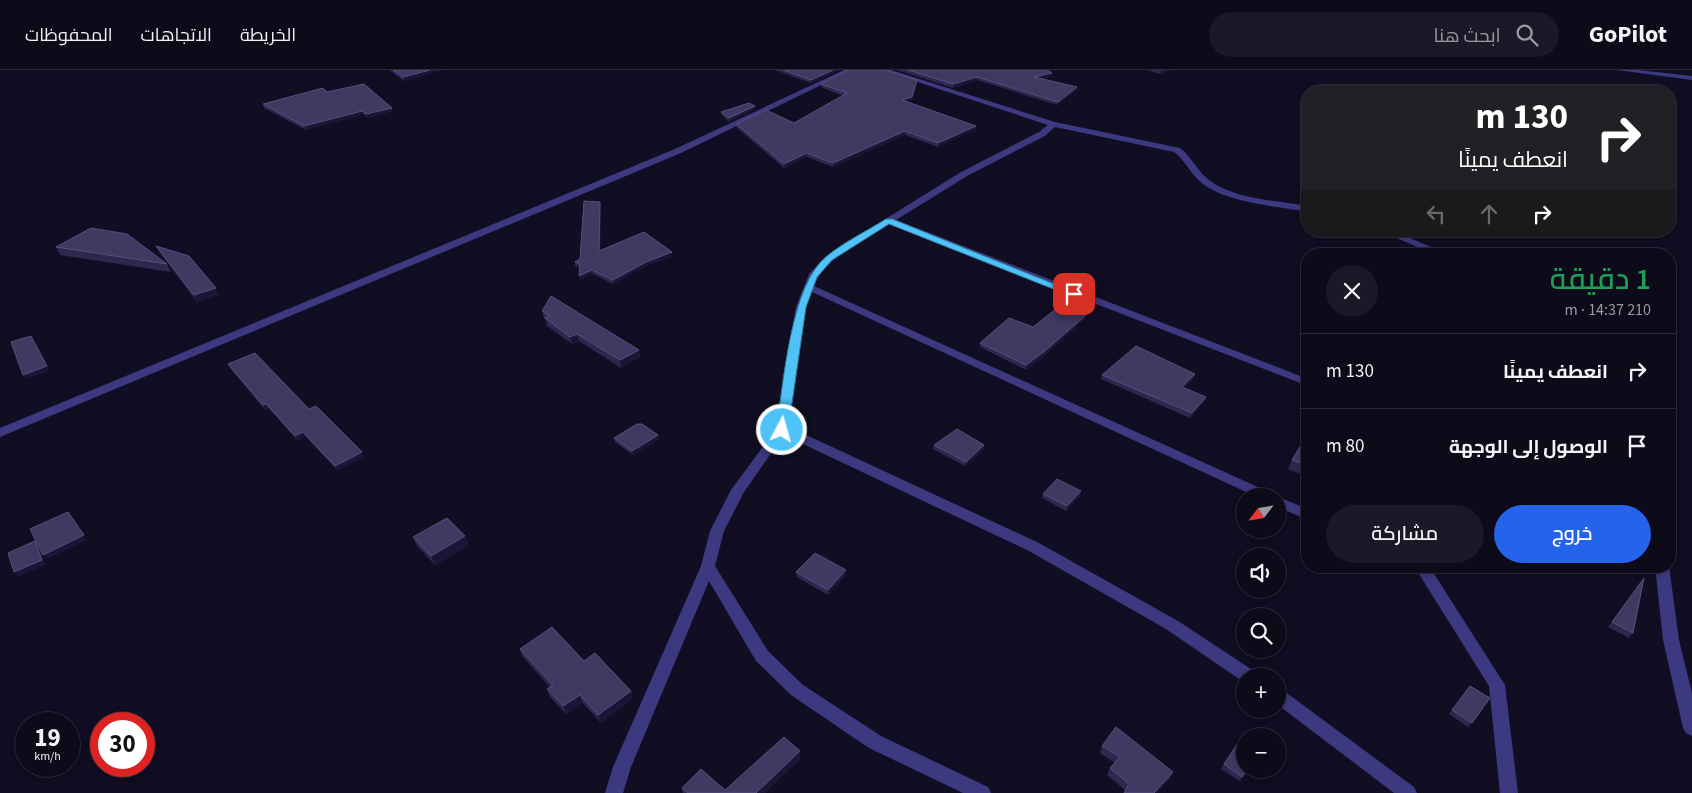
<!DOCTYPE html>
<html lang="ar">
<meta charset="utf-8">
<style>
:root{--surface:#0d0a1a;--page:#1b1827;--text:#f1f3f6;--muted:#9a9aa2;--line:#2d2b39;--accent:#2563eb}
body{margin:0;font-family:"Source Sans 3",Cairo,sans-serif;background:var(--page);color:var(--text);direction:rtl;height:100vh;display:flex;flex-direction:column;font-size:19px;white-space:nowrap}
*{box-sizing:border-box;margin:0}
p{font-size:16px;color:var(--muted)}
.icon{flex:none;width:28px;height:28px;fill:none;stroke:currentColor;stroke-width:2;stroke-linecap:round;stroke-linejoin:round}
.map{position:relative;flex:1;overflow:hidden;direction:ltr}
.details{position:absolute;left:1301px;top:178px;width:375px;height:325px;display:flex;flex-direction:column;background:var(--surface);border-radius:20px;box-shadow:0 2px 8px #0003,0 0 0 1px var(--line);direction:rtl}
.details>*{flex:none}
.top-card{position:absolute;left:1301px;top:15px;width:375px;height:152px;border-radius:20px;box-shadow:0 2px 8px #0003,0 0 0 1px var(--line);direction:rtl;background:#202124;color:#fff;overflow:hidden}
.needle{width:32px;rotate:239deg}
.fabs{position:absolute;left:1236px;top:418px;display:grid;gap:10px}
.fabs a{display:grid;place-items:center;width:50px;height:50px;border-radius:50%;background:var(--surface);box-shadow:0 2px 8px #0003,0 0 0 1px var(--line);font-size:25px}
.speed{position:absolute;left:15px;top:642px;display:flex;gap:10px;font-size:25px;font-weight:700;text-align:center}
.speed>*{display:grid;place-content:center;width:65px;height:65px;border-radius:50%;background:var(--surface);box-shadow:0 2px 8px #0003,0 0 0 1px var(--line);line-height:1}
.speed small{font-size:12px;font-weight:400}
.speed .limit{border:8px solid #d22;background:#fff;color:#111}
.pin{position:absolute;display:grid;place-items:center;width:42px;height:42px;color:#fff;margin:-21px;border-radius:10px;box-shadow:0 2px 8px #0006}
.me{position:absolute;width:55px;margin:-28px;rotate:6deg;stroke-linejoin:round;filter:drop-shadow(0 0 4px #0008)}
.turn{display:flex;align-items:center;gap:18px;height:105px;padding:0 25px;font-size:22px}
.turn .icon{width:65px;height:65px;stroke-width:2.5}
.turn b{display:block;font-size:35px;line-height:42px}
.lanes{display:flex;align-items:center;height:48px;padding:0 25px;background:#0003;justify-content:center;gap:25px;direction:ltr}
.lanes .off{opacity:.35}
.round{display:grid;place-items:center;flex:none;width:52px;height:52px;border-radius:26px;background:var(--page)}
.overview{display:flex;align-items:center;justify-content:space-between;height:85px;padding:0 25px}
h1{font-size:30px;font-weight:600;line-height:38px;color:#1e9e55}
.primary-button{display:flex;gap:10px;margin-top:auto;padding:10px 25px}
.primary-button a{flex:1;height:58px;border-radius:30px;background:var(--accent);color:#fff;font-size:20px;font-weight:600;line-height:58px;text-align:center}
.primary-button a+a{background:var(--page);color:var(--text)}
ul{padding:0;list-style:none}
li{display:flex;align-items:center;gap:15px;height:75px;padding:0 25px;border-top:1px solid var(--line)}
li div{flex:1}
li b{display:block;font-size:19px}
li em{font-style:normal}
header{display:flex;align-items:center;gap:30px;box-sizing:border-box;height:70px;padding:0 25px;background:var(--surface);border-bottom:1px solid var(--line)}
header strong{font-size:24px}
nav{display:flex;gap:28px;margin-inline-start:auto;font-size:18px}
.search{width:350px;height:45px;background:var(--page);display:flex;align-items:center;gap:12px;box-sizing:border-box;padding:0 18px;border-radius:28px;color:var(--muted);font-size:19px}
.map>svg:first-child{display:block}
</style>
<header>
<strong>GoPilot</strong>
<div class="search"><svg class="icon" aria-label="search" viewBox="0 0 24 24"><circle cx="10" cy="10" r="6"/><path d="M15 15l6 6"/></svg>ابحث هنا</div>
<nav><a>الخريطة</a><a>الاتجاهات</a><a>المحفوظات</a></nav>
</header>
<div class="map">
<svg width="1692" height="723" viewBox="0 0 1692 723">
<rect width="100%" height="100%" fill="#110d22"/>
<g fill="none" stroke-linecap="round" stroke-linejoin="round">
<path fill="#3d3980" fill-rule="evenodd" d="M844,0H852L681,83L0,367V358L675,79Z
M881,0H891L1055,52L1180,78C1192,87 1197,101 1209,110C1235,130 1277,130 1308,136V142C1277,136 1228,133 1203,114C1191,105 1186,91 1174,82L1055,57L1045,66L967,106L896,150L1308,309V316L889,154C864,170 826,186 814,216L1271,423L1273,426H1255L812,222L806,237L789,357L1039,473L1178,551L1254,601L1256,606H1245V612L1242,611L1166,559L1029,481L784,365L744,422L724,461L715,496L768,581L803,615L881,666L988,717L991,723H963L869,678L791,625L756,591L709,511L631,697L623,723H605L613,697L701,496L710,461L731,420L776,359L796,237L809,204L826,186L961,102L1039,62L1048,55Z
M1617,0H1638L1692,6V10Z
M1381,161H1394L1447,184H1433Z
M1278,427L1308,439V450L1278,437Z
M1414,496H1429L1505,615L1518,723H1500L1489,616Z
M1655,496H1669L1679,570L1692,623V666L1686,663L1683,658L1663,570Z
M1278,619L1284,621L1414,717L1417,723H1394L1278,635Z"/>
</g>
<path fill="#2f274f" d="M389,0H442L404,11Z
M775,0H840L811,13Z
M897,0H1047L1052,3V6L1040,9L1077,20L1057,35L977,10L953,18Z
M1147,0H1171L1160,4Z
M821,14H917L912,30L907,32L976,59L938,77L905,65L833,97L807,87L784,98L737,58L736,54L794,53L843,26L821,17Z
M263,34L393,41L367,48L364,44L306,60L264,38Z
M755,39L729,52L722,45L721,42Z
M601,136L600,181L672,182L673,186L646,196L613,214L593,204L580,210V198L575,196V192L580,189Z
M156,176L219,225L197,232L160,183Z
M56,177L167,194L171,202L60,185Z
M542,241L639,280L640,287L621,298L579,271L572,274L547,256L546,250L544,249Z
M1085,249L1044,286L1026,300L980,277V273L1033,257Z
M228,294L364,387L337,400L305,366L297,370L269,338L265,340L230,298Z
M1102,305L1193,309L1184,318L1206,327L1204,332L1190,348L1101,309Z
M658,365L659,369L633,385L615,372L614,368Z
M1308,371V407L1288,399L1292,390Z
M934,375H984V380L965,396L933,379Z
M1043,424L1080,426L1066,441L1042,428Z
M465,466L469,475L435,495L417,476L413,467Z
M1517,496H1531L1527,501Z
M796,502L846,505L828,525L797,507Z
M1644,508L1633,563L1629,568L1608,557Z
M520,579L584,591L631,621L633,628L601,653L582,632L566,644L550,627L547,619L550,617L522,586Z
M1470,616L1490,628L1468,657L1449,644Z
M1102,676L1173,702L1170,709L1125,720L1107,705L1110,698L1115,693L1100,683Z
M801,688L765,723H683L682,718L725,720Z
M1224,694L1248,699L1240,711L1221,699Z"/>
<path fill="#1c1535" d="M430,0H442L404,11L403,7Z
M833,0H840L811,13V10Z
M1163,0H1171L1160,4L1161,1Z
M1052,3V6L1033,10L1034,7Z
M977,7V10L953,18V14Z
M917,10V14L912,30L902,33V30Z
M1077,17V20L1057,35L1058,32Z
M755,36V39L729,52V48Z
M392,38L393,41L367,48L366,44Z
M362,41L364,44L306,60L304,56Z
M976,56V59L938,77V73Z
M905,61V65L833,97V93Z
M807,83V87L784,98V94Z
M600,132L601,136L600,185L599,181Z
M672,182L673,186L646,196L613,214V210L646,192Z
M592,200L593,204L580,210L579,206Z
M216,218L219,225L197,232L194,225Z
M1086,245L1085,249L1044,286L1026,300V295Z
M577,264L579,271L572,274L570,267Z
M31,266L50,301L26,309L23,305Z
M639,280L640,287L621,298L620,290Z
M1195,304L1193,309L1180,322L1182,317Z
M1206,327L1204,332L1190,348L1192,343Z
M266,334L269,338L265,340L263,335Z
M303,362L305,366L297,370L295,366Z
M658,365L659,369L633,385L632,381Z
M984,375V380L965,396L966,392Z
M362,382L364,387L337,400L335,396Z
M1081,421L1080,426L1066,441L1067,436Z
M68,442L87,470L47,489L43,485Z
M465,466L469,475L435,495L431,486Z
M35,471L39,476L45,495L18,507L14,502Z
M846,500V505L828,525V520Z
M631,621L633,628L601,653L598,645Z
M580,625L582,632L566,644L563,636Z
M800,681L801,688L765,723H756Z
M1173,702L1170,709L1157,723H1154Z"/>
<path fill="#413962" stroke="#58507b" d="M393,0H430L403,7Z
M784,0H833L811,10Z
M848,0H885L917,10L912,27L902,30L976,56L938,73L905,61L833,93L807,83L784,94L736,54L766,40L794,53L847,23L821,14Z
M908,0H1047L1052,3L1034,7L1077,17L1058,32L977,7L953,14Z
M364,14L392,38L366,44L362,41L304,56L263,34L323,18L327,22Z
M749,33L755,36L729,48L721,42Z
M584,131L600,132L599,181L644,162L672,182L646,192L613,210L592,200L579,206L580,194L575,192L580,189Z
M91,158L127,164L167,194L56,177Z
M156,176L189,186L216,218L194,225Z
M551,226L639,280L620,290L577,264L570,267L545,248L550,246L542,241Z
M1061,235L1086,245L1045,281L1026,295L980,273L1009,248L1033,257Z
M31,266L47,296L23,305L11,272Z
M1136,276L1195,304L1182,317L1206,327L1192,343L1102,305Z
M255,283L309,339L316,336L362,382L335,396L303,362L295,366L266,334L263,335L228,294Z
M637,354H642L658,365L632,381L614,368Z
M957,359L984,375L966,392L934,375Z
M1304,370L1308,371V396L1292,390Z
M1057,409L1081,421L1067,436L1043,424Z
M68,442L84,465L43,485L30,459Z
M447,448L465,466L431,486L413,467Z
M35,471L42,490L14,502L8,483Z
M815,483L846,500L828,520L796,502Z
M1644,508L1633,563L1612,552Z
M552,557L584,591L595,583L631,621L598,645L580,625L563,636L547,619L553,615L520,579Z
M1470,616L1490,628L1472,653L1452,640Z
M1116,657L1173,702L1154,723H1124L1129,714L1110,698L1120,687L1102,676Z
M784,667L800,681L756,723H688L682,718L701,699L725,720Z
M1240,670L1245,673V699H1247L1242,707L1224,694Z"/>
<path fill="#4fc3f7" stroke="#337fa1" d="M886,149H892L1079,224L1071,226L889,154L832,190L817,207L806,237L788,360L786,362H778L776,360C784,313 790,215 827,186C844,172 867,161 886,149Z"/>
</svg>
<div class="fabs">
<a><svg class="needle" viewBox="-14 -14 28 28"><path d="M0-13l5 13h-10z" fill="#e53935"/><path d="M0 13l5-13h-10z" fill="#9a9aa2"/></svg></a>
<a><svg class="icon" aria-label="sound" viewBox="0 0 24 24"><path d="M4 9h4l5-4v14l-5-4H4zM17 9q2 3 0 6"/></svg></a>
<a><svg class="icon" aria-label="search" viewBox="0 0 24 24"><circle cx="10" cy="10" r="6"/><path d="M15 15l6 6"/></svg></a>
<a>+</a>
<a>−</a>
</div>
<div class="speed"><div>19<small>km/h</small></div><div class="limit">30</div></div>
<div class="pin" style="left:1074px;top:224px;background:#d93025"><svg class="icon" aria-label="arrive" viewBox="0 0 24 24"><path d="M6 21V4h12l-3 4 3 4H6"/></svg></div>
<svg class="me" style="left:782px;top:360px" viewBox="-20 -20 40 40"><circle r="17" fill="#4fc3f7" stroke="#fff" stroke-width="3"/><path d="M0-11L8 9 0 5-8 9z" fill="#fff"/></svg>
<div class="top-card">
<div class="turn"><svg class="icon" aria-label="right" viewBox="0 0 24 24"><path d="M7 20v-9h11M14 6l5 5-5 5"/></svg><div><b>130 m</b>انعطف يمينًا</div></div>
<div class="lanes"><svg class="icon off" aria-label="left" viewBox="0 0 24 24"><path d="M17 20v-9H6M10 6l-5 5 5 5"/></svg><svg class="icon off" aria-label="ahead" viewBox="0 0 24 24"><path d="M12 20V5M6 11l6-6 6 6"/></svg><svg class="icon" aria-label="right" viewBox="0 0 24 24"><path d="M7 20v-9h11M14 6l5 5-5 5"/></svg></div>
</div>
<section class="details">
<div class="overview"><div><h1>1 دقيقة</h1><p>210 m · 14:37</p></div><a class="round"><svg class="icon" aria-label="close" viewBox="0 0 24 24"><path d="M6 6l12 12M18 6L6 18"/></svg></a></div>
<ul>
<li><svg class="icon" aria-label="right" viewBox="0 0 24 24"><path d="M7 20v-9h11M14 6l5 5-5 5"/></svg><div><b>انعطف يمينًا</b></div><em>130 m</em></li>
<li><svg class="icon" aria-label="arrive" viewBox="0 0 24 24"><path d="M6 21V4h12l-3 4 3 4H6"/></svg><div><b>الوصول إلى الوجهة</b></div><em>80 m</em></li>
</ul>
<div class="primary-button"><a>خروج</a><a>مشاركة</a></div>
</section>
</div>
